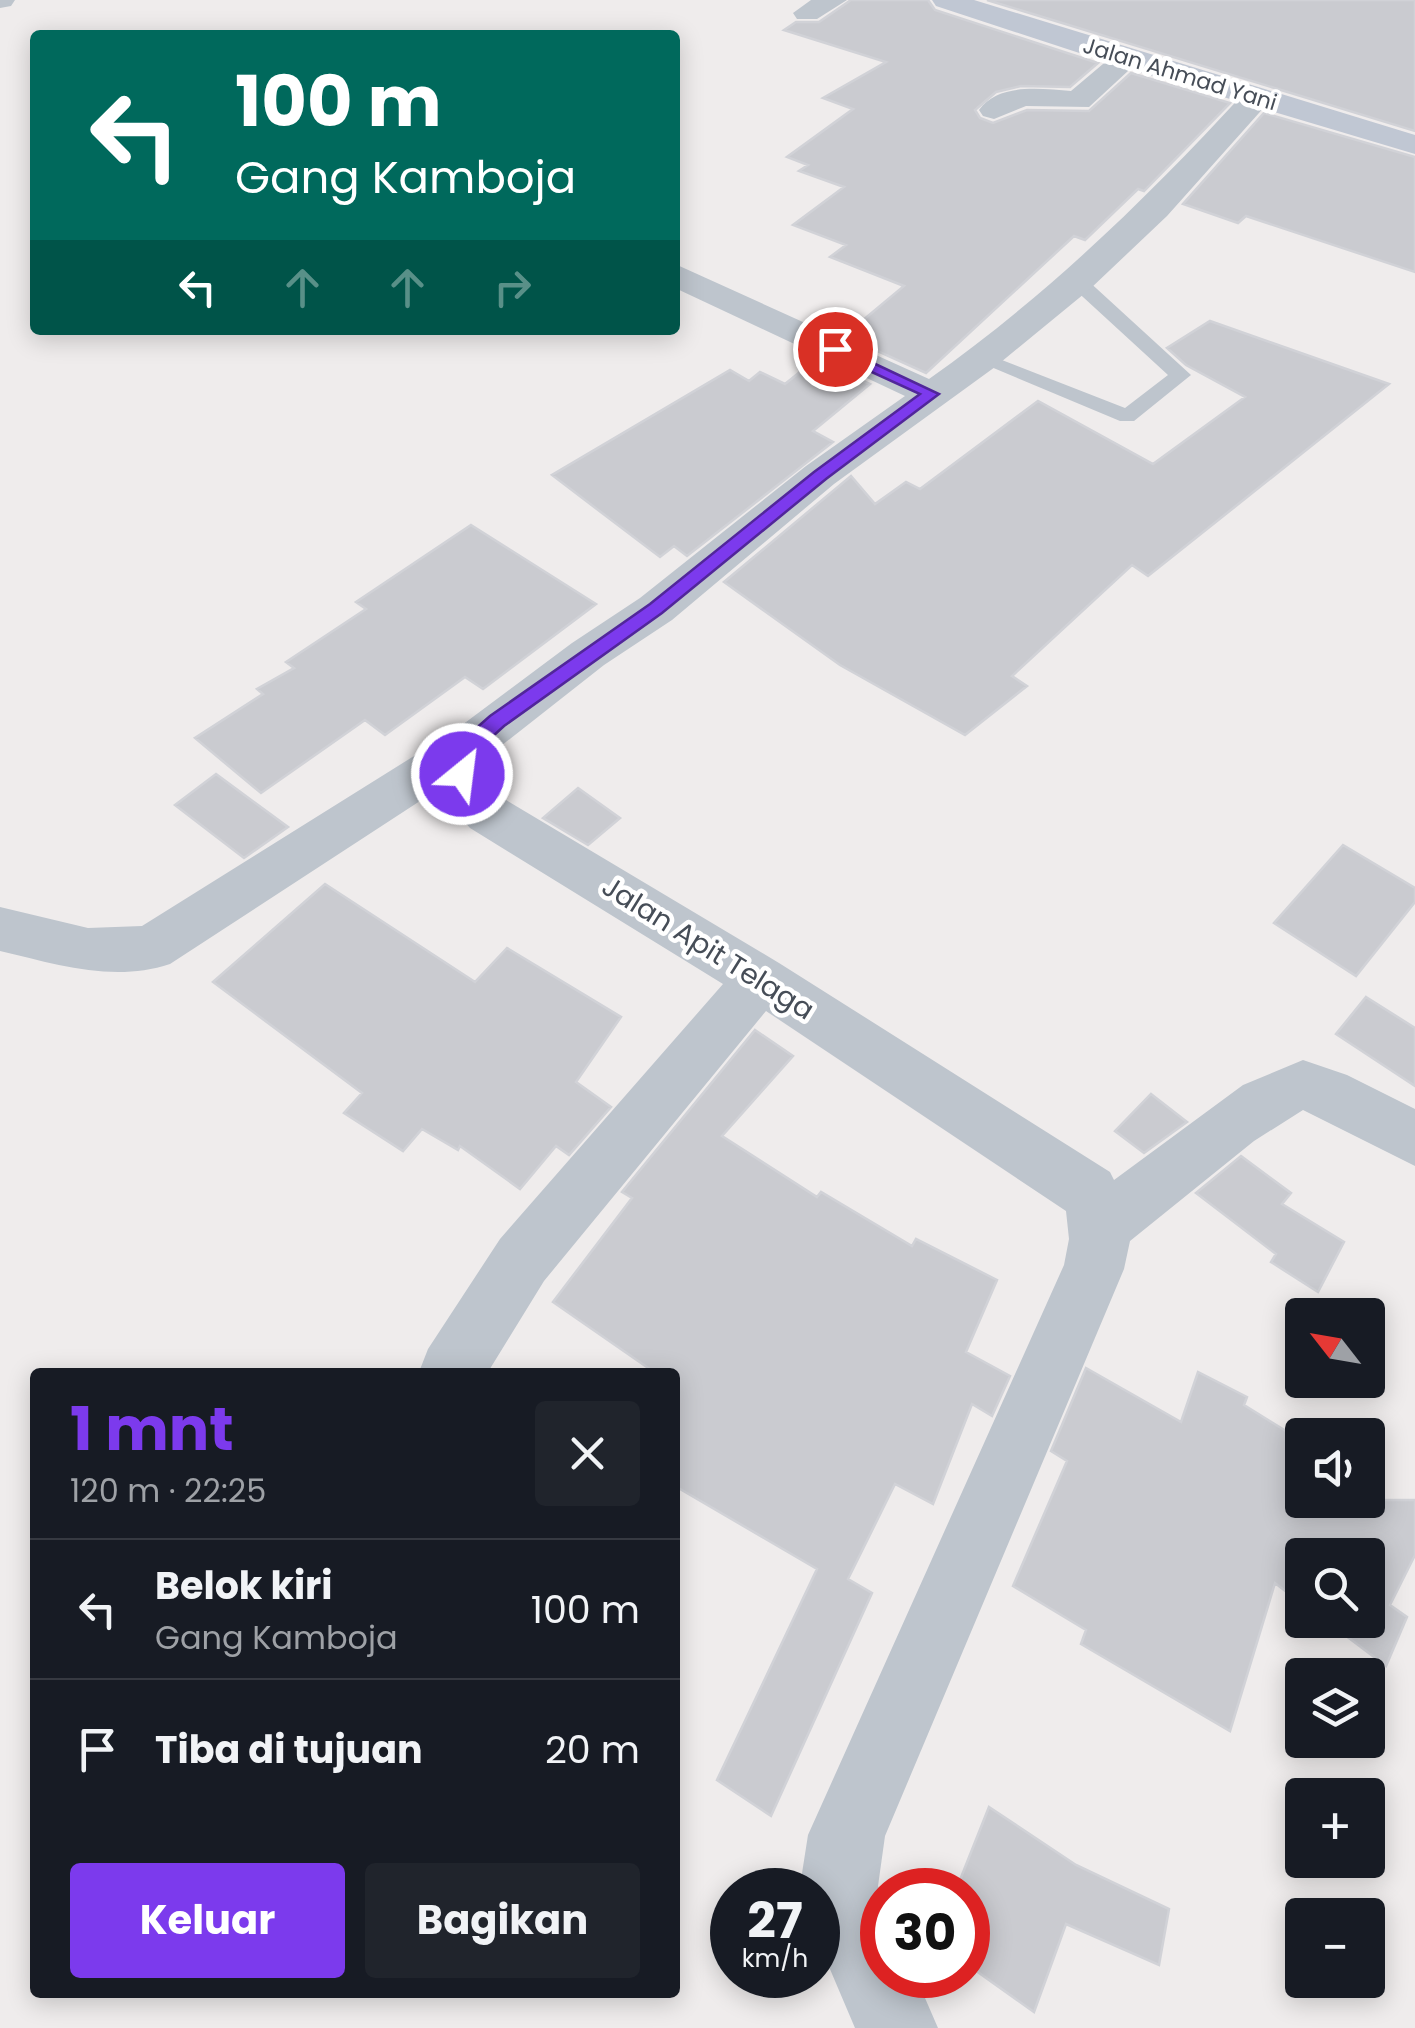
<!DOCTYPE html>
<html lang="id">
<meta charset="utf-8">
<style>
:root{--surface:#171b24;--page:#20242c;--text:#f1f3f6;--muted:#9ea1a6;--line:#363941;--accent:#7c3aed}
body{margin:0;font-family:Poppins,sans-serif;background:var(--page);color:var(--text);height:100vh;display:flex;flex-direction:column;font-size:38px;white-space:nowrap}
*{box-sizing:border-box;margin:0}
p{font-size:32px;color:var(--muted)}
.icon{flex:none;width:55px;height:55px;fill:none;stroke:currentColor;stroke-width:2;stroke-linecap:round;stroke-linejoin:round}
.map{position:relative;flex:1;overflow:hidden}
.side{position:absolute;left:30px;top:1368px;width:650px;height:630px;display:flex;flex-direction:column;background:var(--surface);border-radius:10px;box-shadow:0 5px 25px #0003}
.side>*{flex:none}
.banner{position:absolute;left:30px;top:30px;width:650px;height:305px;border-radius:10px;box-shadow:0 5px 25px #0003;background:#00695c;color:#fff;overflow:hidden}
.needle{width:65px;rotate:301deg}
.buttons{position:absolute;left:1285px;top:1298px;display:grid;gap:20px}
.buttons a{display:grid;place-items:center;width:100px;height:100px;border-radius:10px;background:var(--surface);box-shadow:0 5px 25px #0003;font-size:50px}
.speed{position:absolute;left:710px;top:1868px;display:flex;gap:20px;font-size:50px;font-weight:700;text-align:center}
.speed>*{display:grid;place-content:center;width:130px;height:130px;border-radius:50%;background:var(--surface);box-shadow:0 5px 25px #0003;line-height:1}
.speed small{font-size:25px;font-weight:400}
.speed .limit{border:15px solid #d22;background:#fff;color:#111}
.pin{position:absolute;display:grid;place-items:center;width:85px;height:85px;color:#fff;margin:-42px;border:5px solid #fff;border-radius:50%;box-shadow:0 2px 10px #0007}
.me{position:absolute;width:110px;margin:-55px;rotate:29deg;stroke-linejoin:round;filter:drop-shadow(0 0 8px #0008)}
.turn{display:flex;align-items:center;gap:35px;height:210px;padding:0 40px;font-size:45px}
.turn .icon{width:130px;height:130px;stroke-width:2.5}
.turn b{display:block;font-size:70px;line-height:85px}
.lanes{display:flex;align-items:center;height:95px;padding:0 40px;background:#0003;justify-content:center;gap:50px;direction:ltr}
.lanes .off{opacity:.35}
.round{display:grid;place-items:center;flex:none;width:105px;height:105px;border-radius:10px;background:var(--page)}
.overview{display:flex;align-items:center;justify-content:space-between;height:170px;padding:0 40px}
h1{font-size:60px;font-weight:700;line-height:75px;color:var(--accent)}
.button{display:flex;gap:20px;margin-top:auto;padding:20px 40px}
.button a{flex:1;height:115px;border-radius:10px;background:var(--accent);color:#fff;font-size:40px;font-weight:700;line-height:115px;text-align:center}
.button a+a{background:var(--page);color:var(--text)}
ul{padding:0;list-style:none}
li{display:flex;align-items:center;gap:30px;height:140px;padding:0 40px;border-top:2px solid var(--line)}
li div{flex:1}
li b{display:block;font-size:38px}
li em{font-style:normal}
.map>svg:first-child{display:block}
</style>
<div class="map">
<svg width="1415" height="2028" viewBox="0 0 1415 2028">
<rect width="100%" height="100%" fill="#efecec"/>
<path fill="#cacbd0" stroke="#d1d2d7" stroke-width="2.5" d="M851,0H928L935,10L1098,63L1070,87L1021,86L996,92L975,110L980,118L993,123L1027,110L1089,111L1131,73L1230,103L1144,191L1138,189L1085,240L1074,236L926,373L844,336L904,286L830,257L846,245L793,225L844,187L799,171L808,165L787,157L853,109L823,98L886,62L784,30L796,22H819Z
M987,0H1415V131Z
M1264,113L1415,157V272L1246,216L1238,223L1183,204Z
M1210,321L1389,384L1148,576L1132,565L1012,676L1027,686L965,735L840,665L724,582L851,476L875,504L906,482L920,489L1038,401L1153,464L1245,397L1186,365L1167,348Z
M816,359L870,384L813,431L833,442L687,556L674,546L660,557L552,475L730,370L749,381L760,372L785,384Z
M471,525L596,604L483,689L465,677L385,735L365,720L261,793L195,738L263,694L257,689L294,668L286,662L366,609L356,602Z
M216,774L288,827L244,858L175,805Z
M578,788L620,818L588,845L543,818Z
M1343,845L1415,888V902L1356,976L1274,923Z
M325,884L475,982L507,948L621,1017L576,1082L611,1107L569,1155L556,1146L520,1189L460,1146L458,1150L422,1129L403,1151L344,1113L362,1093L213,982Z
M1366,997L1415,1028V1086L1336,1034Z
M755,1030L793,1056L722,1136L817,1197L821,1192L912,1246L916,1239L997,1280L966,1352L1010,1376L992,1416L972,1404L933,1504L895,1484L848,1579L872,1593L771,1816L717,1780L817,1569L675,1486V1372H654L553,1302L632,1198L622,1192Z
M1151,1094L1187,1122L1144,1153L1115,1131Z
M1241,1156L1291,1193L1282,1204L1344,1242L1318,1292L1271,1262L1276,1254L1196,1193Z
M1086,1368L1181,1422L1198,1372L1247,1397L1244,1405L1302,1441V1500H1415V1555L1390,1605L1407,1617L1386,1666L1325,1620H1368V1555H1302V1604L1275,1583L1230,1731L1081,1644L1086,1630L1013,1586L1067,1461L1051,1451Z
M989,1807L1076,1865L1169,1909L1159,1965L1066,1924L1034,2012L968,1965V1890H956Z"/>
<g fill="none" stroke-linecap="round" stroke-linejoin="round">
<path fill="#bec5cd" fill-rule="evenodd" d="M1078,276L1085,278L1191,375L1134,421H1120L972,359L982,353L989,355L1125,408L1168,375L1071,286L1068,282Z"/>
<path fill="#bec5cd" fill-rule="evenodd" d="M0,0H15L11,6L0,8Z
M811,0H847L817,19H797L793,13Z
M1126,50L1136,53L1141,59L1089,107L1026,106L994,119L983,116L979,110C999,82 1042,89 1071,91L1116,53Z
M1256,89L1267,92L1271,98L1267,104L1167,216L1090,289L995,367L834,484L672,620L604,665L492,753C486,776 488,784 506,800L779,963L1110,1172L1114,1180L1243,1085L1303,1060L1347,1075L1415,1109V1166L1303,1110L1254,1141L1130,1241L1124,1269L885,1836L878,1886L882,1899V1975H915L938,2028H855L818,1941V1890H801L800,1886L808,1835L1064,1265L1069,1239L1066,1211L766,1011L544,1281L488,1372H419L428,1349L500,1239L723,984L470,828L455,811L443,786L170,964C113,983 56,964 0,951V907L88,928L142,926L454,731L572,643L640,598L806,466L905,396L675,288V264L929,379C1049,294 1146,199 1245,92Z"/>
<path fill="#c0c7d3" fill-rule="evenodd" d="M932,0H974L1415,135V154L1116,65L936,6Z"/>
</g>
<path fill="#7c3aed" stroke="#51269a" stroke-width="2.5" d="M835,345L939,394L826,479L662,613L504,726L480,748L469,779H455L452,774L464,739L490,716L650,604L814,472L920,394L830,353L827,349Z"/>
<g text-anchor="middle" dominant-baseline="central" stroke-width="9" stroke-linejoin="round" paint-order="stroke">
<g font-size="22" fill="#464d57" stroke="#fff">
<text transform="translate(1180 74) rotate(17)">Jalan Ahmad Yani</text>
</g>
<g font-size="28" fill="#464d57" stroke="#fff">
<text transform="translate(708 948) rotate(32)">Jalan Apit Telaga</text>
</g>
</g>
</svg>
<div class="buttons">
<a><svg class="needle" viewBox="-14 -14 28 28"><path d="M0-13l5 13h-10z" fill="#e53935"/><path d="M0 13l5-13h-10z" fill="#9ea1a6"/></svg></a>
<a><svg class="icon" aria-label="sound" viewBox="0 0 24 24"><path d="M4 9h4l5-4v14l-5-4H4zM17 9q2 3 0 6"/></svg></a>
<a><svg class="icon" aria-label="search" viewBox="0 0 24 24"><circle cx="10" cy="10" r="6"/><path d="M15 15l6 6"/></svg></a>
<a><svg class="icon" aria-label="layers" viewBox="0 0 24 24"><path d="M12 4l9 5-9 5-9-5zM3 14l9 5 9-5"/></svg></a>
<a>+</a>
<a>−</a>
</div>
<div class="speed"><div>27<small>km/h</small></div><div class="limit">30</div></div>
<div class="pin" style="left:835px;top:349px;background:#d93025"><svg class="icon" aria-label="arrive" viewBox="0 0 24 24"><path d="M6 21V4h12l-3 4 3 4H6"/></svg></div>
<svg class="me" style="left:462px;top:774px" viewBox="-20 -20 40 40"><circle r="17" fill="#7c3aed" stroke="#fff" stroke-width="3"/><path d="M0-11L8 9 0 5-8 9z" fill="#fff"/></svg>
<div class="banner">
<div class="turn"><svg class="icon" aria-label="left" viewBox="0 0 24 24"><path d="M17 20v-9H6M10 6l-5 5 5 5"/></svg><div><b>100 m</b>Gang Kamboja</div></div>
<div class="lanes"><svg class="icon" aria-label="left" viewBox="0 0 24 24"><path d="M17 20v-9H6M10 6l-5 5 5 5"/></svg><svg class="icon off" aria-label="ahead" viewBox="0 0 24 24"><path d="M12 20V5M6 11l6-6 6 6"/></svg><svg class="icon off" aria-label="ahead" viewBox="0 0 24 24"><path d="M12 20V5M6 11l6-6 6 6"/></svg><svg class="icon off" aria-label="right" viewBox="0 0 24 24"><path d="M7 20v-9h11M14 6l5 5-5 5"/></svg></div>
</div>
<section class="side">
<div class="overview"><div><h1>1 mnt</h1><p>120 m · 22:25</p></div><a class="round"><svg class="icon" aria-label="close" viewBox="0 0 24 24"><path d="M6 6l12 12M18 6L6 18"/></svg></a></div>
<ul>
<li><svg class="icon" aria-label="left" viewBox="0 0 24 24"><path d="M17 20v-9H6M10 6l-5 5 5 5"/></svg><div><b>Belok kiri</b><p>Gang Kamboja</p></div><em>100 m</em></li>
<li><svg class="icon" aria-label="arrive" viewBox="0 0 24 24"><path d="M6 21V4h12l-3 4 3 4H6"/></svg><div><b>Tiba di tujuan</b></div><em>20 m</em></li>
</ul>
<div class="button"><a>Keluar</a><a>Bagikan</a></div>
</section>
</div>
